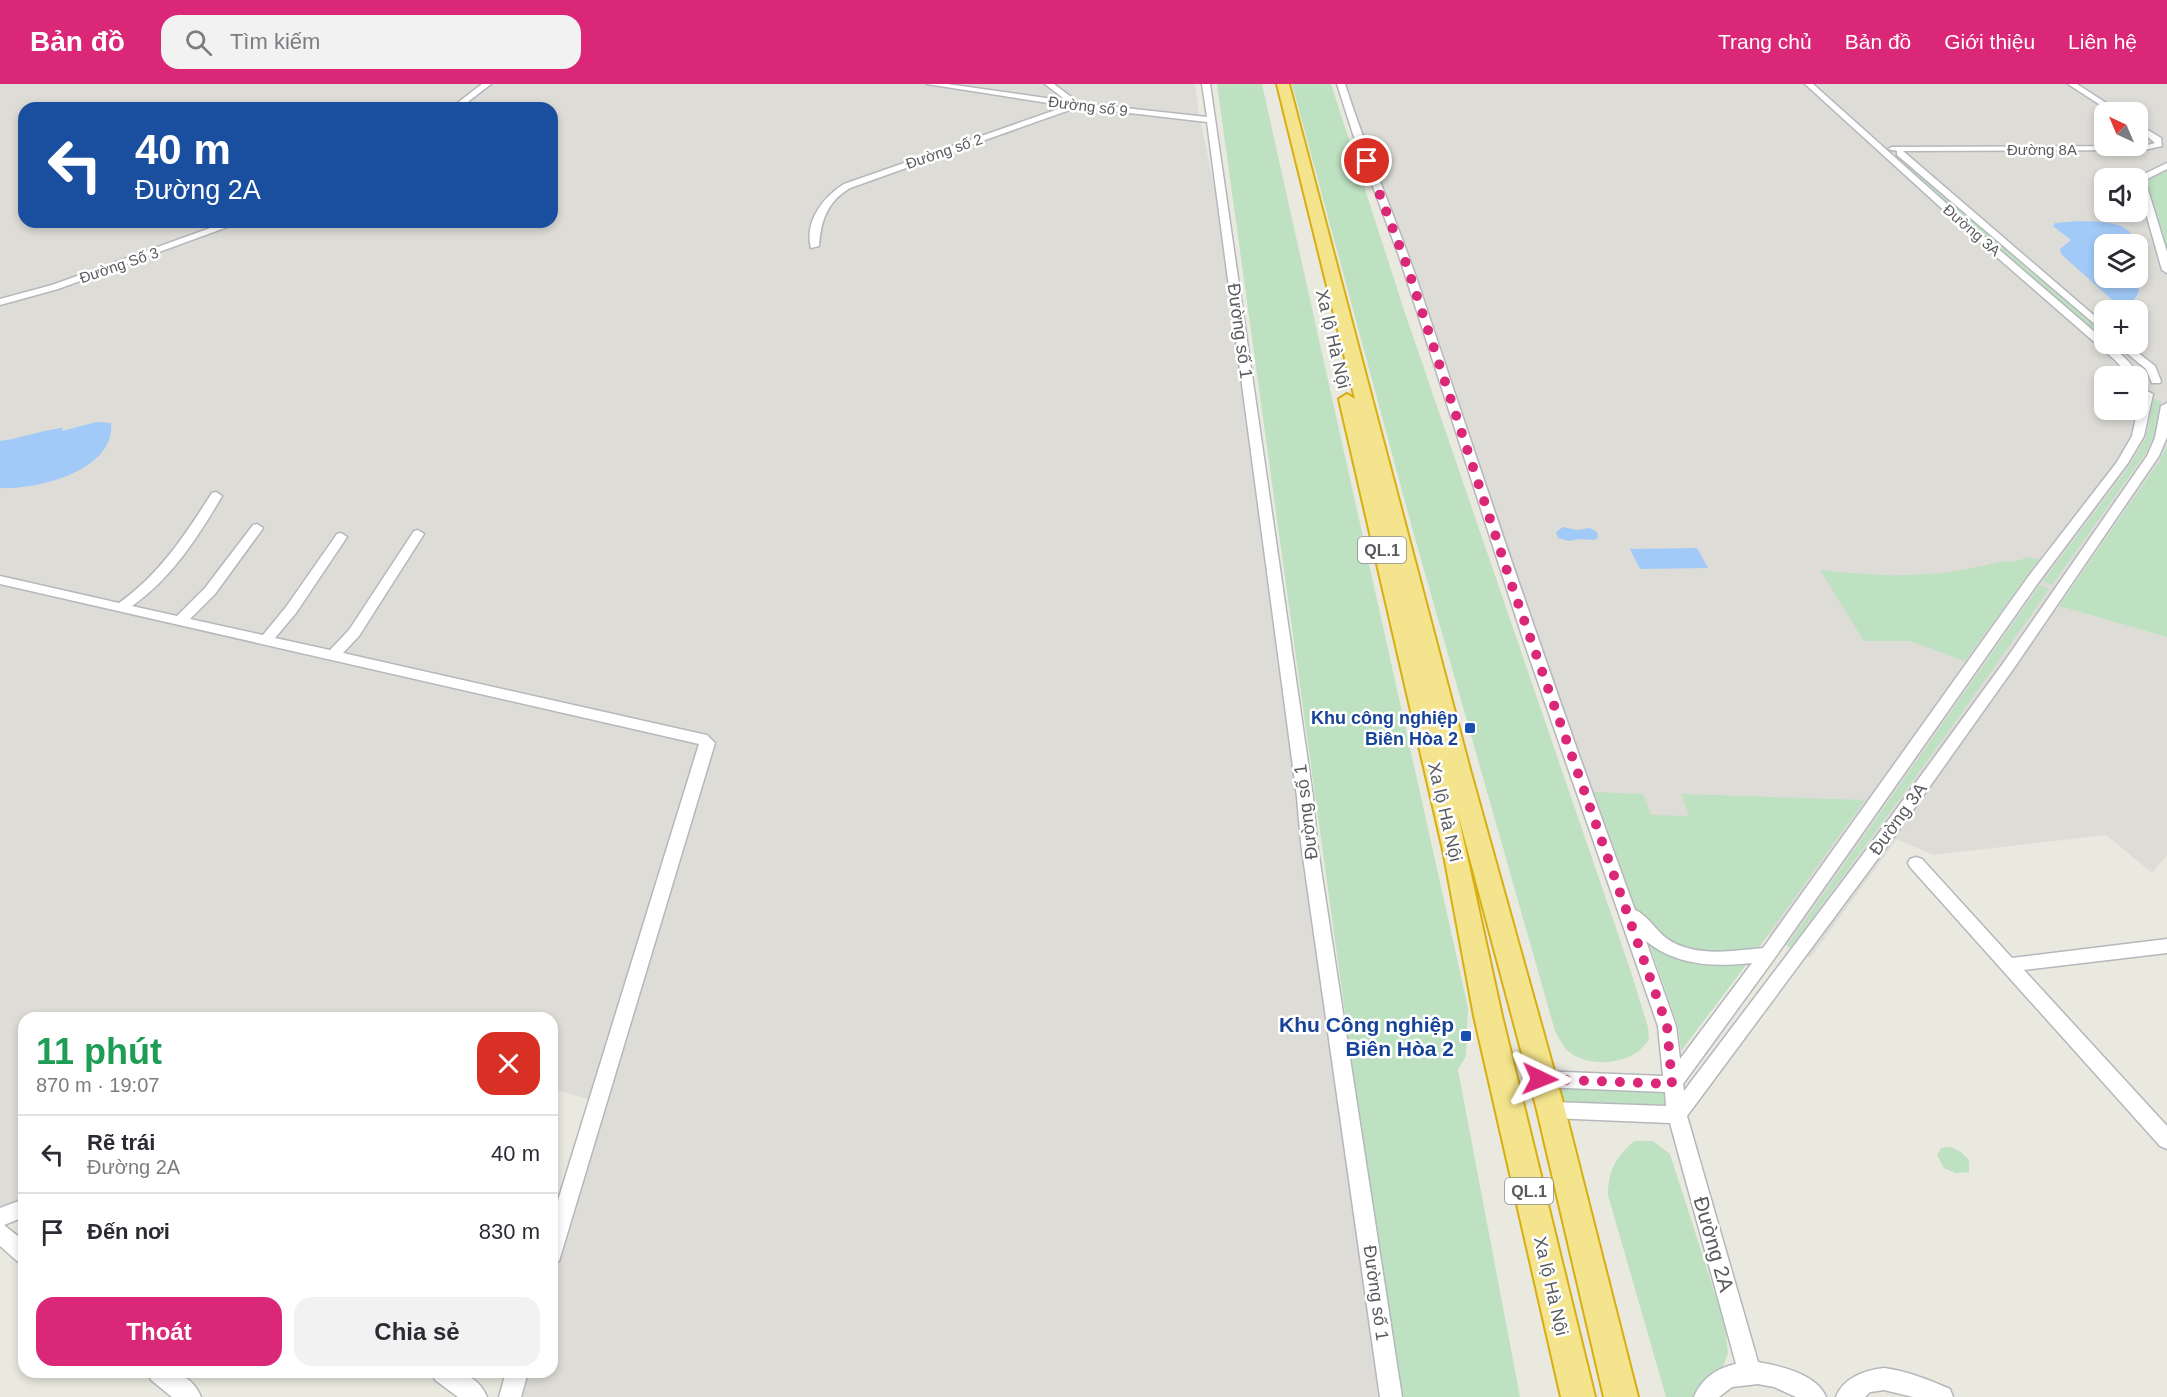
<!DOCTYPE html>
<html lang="vi">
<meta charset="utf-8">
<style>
:root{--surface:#fff;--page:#f2f2f3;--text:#2b2b33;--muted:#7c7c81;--line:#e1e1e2;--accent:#db2777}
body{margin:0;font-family:Arial,sans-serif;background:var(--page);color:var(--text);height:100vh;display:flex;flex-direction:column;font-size:22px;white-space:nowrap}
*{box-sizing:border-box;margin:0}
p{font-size:20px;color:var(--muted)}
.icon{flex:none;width:33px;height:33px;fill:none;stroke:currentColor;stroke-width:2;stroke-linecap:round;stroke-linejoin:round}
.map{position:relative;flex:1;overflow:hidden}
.side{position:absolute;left:18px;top:928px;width:540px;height:366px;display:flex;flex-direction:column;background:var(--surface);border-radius:18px;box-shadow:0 3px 9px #0003}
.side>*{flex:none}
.guide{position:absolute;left:18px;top:18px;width:540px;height:126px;border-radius:18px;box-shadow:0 3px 9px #0003;background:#1a4fa0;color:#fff;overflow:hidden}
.needle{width:39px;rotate:316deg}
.controls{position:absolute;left:2094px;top:18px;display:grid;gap:12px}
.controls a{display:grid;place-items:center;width:54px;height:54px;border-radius:12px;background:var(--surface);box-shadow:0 3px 9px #0003;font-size:30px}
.pin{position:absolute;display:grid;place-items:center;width:51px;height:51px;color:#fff;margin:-26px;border:3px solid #fff;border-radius:50%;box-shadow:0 2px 6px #0007}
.me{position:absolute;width:66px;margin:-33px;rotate:92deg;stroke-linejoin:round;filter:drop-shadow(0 0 4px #0008)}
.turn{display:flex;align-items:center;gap:21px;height:126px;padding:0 18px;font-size:27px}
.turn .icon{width:78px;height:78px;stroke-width:2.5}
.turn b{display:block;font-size:42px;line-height:51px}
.round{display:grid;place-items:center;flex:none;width:63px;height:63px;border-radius:18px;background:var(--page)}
.overview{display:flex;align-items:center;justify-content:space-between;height:102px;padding:0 18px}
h1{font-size:36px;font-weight:700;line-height:45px;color:#1e9e55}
.cta{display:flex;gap:12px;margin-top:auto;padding:12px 18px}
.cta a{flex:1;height:69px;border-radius:18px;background:var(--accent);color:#fff;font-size:24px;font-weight:700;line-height:69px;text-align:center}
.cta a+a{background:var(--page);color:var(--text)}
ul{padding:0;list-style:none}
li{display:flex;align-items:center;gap:18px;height:78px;padding:0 18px;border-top:2px solid var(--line)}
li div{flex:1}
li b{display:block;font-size:22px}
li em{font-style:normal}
header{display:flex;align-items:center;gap:36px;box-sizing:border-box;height:84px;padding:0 30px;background:var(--accent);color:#fff}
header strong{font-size:28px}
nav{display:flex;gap:33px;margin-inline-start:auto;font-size:21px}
.search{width:420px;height:54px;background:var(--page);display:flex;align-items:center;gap:15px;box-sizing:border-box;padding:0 21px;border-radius:18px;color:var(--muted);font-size:22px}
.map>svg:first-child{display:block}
</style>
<header>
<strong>Bản đồ</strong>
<div class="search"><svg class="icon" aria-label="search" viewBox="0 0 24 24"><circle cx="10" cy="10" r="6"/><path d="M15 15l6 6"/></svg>Tìm kiếm</div>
<nav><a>Trang chủ</a><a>Bản đồ</a><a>Giới thiệu</a><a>Liên hệ</a></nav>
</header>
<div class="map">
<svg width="2167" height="1313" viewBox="0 0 2167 1313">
<rect width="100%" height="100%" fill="#eae9df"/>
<path fill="#dedcd7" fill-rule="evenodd" d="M0,0H1195L1198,25L1222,139L1383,1313H518L525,1289L552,1288V1197L606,1020L552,1005V934H24V1118L0,1127ZM24,24H552V138H24Z
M1346,0H2167V361L2160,376L2059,522L2167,553V771L2152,789L2106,751L1933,771L1897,755L1810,874L1768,852L1757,866L1637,829L1519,500L1412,180L1357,40ZM2104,28H2138V62H2104ZM2104,94H2138V128H2104ZM2104,160H2138V194H2104ZM2104,226H2138V260H2104ZM2104,292H2138V326H2104Z"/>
<path fill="#bde1c1" d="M1217,0H1262L1468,924L1466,972L1458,986L1520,1313H1398Z
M1292,0H1331L1405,229L1630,885L1648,943L1649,956C1645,960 1640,967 1636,969C1616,981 1586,982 1568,967C1562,962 1559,953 1555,947L1411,440Z
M1903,80H1909L2104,250V256Z
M2167,85V172L2143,95Z
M2154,315L2161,317L2154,352L2145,370L2052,501L2043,497L2130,381L2146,354Z
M2167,361V553L2059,522L2160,376Z
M2026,473L2039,475L1965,577L1910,557H1864L1820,486C1885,493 1931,495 1995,479C2008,475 2014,481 2026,473Z
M2040,501L2049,505C1965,626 1878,745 1790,864L1787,862Z
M1594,708L1643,710L1651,731L1689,732L1681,710L1865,716L1757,866L1720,871L1674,862L1637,829Z
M1648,857L1749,877L1681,967L1678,942Z
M1555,1005L1667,1009L1669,1021L1558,1017Z
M1634,1057H1653L1670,1070L1725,1241L1728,1269L1722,1285L1702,1299L1694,1313H1666L1608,1111C1608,1087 1616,1073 1634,1057Z
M1951,1063L1961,1068L1969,1076V1088L1955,1089L1944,1084L1937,1071L1941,1064Z"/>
<path fill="#a2caf8" d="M2079,137C2095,138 2128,136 2133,154L2128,158L2104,160V194H2137L2139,208L2134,216L2142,231H2138V226H2124L2121,224L2061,170L2060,165L2071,156L2053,142L2055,139Z
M97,338L111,339C116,387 36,406 0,404V357C23,354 41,346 63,344L62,347Z
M1563,443L1577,446L1590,444L1597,448L1598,453L1594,456L1578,455L1569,457L1558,454L1556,448Z
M1697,464L1708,484L1640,485L1630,465Z"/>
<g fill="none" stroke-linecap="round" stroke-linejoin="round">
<defs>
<path id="minor" d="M482,0H491L460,24H451Z
M927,0H947L1067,17L1045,0H1054L1079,19L1207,33L1202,0H1210L1313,713L1317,759L1402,1313H1380L1301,759L1297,713L1207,38L1078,23L850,104C827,118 821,136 819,162L811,164C804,138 823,113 844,100L1067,22Z
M1337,0H1345C1366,66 1394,130 1417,196C1487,407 1558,617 1635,826C1646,830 1656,846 1666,854C1694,874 1731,867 1763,864L2028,493L2117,378L2132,352L2141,310L2147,307L2153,310L2144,352L2128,379L2038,499L1774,875L1683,1000L1684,1007L1879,749L2004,578L2147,372L2155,354L2161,322L2167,319V353L2159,372L2014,584L1891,757L1687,1032L1758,1278C1780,1282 1817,1290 1826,1313H1796L1774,1303L1758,1300L1732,1303L1719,1313H1694C1702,1294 1717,1284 1736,1280L1670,1039L1551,1034L1544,1032L1541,1026L1544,1020L1551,1018L1666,1022L1665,1008L1540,1003L1533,1001L1531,995L1533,989L1540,987L1663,992L1658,942L1524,558L1399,172L1353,50ZM1646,857C1677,882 1714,883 1752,879L1680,975L1676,942Z
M1805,0H1813L1966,137L2104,256V260H2109C2120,269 2132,279 2139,292L2138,294L2129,292L2115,276L1960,141Z
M2068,0H2077L2120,28H2111Z
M2138,40L2161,54L2162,62L2144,66L1903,67L2104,240V248L1897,71V67L1888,65L1892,63L2144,62L2155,59L2138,45Z
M2167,79V85L2145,96L2167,168V189L2162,186L2136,94Z
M227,138H241L58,205L0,221V215L52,201Z
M2116,260H2127L2155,282L2161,297L2160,299H2152L2146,285Z
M216,408L222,412C198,453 172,494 132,522L177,532L205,504L253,441L257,440L263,444L261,447L215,510L190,535L263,551L286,523L337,450L341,449L347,453L296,529L275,554L330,566L349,546L414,447L418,446L424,450L359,552L343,569L702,650L707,651L715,659L559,1177L552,1180V1136L699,660L0,500V492L119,519C160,490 185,451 212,409Z
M1916,773L1922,775L2012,874L2167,855V869L2024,886L2167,1042V1065L2160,1062L1910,783L1908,779L1910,775Z
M24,1115V1133L4,1141L24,1157V1180L17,1177L0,1162V1124Z
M1884,1284C1907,1287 1929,1296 1950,1305L1953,1313H1913L1884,1306L1870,1308L1865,1313H1836C1843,1294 1865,1286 1884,1284Z
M148,1288C171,1288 191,1288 201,1313H172L151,1296Z
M432,1288C455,1288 477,1288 487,1313H458L435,1296Z
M506,1288H528L521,1313H499Z"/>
<path id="highway" d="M1277,0H1289L1471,689L1565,1026L1638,1313H1604L1537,1026L1457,726L1502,932L1595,1313H1561L1474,932L1443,766L1339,315L1347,310L1355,315Z"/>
</defs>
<use href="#minor" stroke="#b5b7bc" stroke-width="3"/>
<use href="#highway" stroke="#d8ae11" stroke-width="4"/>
<use href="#minor" fill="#fff" fill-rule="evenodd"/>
<use href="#highway" fill="#f4e48d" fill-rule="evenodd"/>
</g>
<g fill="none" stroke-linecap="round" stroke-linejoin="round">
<path stroke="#db2777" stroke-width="10" stroke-dasharray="0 18" d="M1367,77L1407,182L1512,502L1667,942L1672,1000L1540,995"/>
</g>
<g fill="#1a4fb4" stroke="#fff" stroke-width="2">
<rect x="1464" y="638" width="12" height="12" rx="3"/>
<rect x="1460" y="946" width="12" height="12" rx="3"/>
</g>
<g text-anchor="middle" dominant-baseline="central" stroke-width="5" stroke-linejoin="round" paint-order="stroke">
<g font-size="15" fill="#585b5f" stroke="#fff">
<text transform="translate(1088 22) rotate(7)">Đường số 9</text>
<text x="2042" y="65">Đường 8A</text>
<text transform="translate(944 67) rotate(-19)">Đường số 2</text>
<text transform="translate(1972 146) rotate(41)">Đường 3A</text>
<text transform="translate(119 181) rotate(-19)">Đường Số 3</text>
</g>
<g fill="#fff" stroke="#8a8c8f" stroke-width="1.5">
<rect x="1358" y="453" width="48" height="26" rx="4.5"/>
<rect x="1505" y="1094" width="48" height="26" rx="4.5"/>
</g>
<g font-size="16" font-weight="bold" fill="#585b5f">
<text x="1382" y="466">QL.1</text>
<text x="1529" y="1107">QL.1</text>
</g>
<g font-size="18" fill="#585b5f" stroke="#fff">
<text transform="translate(1240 247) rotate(82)">Đường số 1</text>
<text transform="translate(1333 255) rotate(77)">Xa lộ Hà Nội</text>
<text transform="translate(1306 728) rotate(-97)">Đường số 1</text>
<text transform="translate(1445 728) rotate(77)">Xa lộ Hà Nội</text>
<text transform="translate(1898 735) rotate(-54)">Đường 3A</text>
<text transform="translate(1551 1202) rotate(77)">Xa lộ Hà Nội</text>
<text transform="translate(1376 1209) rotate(82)">Đường số 1</text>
</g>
<g font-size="18" font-weight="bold" fill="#164399" stroke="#fff" text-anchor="end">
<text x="1458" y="634">Khu công nghiệp<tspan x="1458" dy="21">Biên Hòa 2</tspan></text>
</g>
<g font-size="21" font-weight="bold" fill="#164399" stroke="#fff" text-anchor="end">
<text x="1454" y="940">Khu Công nghiệp<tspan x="1454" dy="24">Biên Hòa 2</tspan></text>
</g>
<g font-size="21" fill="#585b5f" stroke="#fff">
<text transform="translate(1714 1160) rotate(74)">Đường 2A</text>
</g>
</g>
</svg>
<div class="controls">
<a><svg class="needle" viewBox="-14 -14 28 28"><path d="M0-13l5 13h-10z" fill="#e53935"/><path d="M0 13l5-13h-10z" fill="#7c7c81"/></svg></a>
<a><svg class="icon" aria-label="sound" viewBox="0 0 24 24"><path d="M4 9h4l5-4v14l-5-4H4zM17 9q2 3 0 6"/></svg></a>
<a><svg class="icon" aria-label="layers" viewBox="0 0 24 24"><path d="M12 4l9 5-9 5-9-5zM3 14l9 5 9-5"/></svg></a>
<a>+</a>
<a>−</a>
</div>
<div class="pin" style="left:1367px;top:77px;background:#d93025"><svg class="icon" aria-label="arrive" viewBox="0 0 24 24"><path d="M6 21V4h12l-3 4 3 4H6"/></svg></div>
<svg class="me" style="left:1540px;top:995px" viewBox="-20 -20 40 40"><path d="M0-17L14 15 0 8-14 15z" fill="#db2777" stroke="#fff" stroke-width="4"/></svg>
<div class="guide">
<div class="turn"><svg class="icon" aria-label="left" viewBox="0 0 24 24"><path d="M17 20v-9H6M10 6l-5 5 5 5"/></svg><div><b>40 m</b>Đường 2A</div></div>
</div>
<section class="side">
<div class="overview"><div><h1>11 phút</h1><p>870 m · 19:07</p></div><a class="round" style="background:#d93025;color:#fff"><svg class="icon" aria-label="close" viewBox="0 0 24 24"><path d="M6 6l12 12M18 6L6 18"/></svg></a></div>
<ul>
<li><svg class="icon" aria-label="left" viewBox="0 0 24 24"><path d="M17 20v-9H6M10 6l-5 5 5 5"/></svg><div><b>Rẽ trái</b><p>Đường 2A</p></div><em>40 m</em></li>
<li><svg class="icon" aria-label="arrive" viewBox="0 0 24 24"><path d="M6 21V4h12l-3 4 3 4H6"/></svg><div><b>Đến nơi</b></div><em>830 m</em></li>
</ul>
<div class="cta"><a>Thoát</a><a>Chia sẻ</a></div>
</section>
</div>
